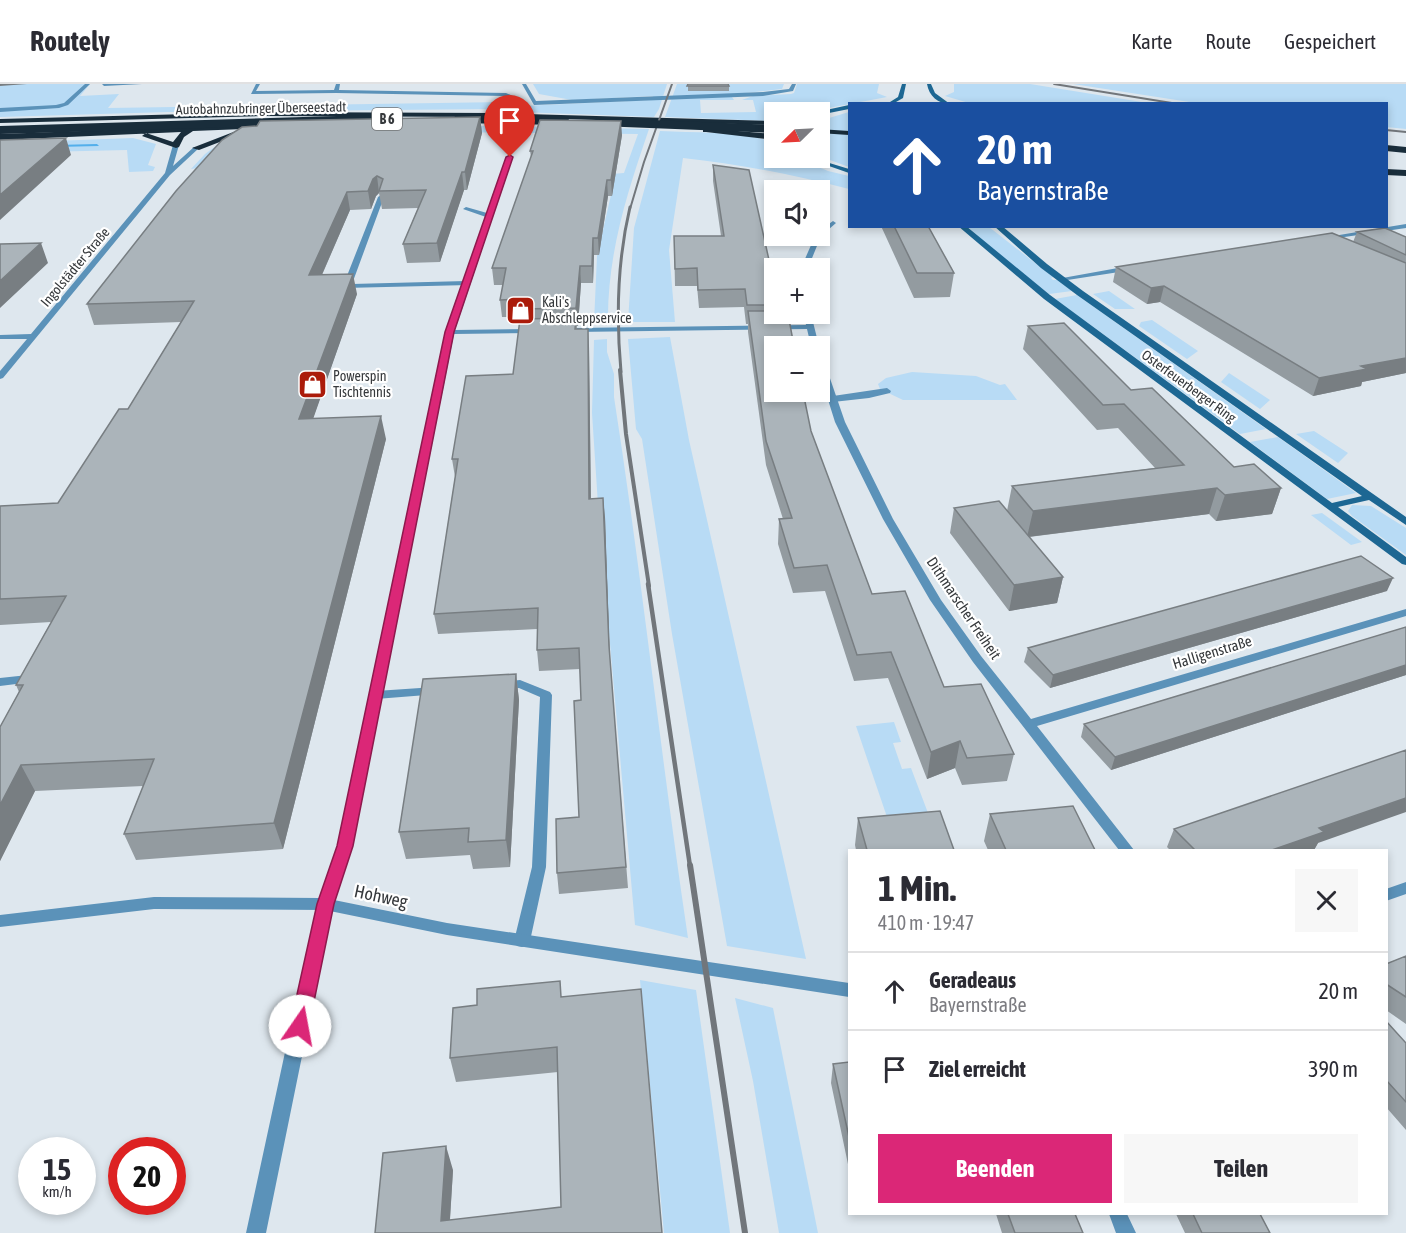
<!DOCTYPE html>
<html lang="de">
<meta charset="utf-8">
<style>
:root{--surface:#fff;--page:#f7f7f7;--text:#2b2b33;--muted:#7c7c81;--line:#e1e1e2;--accent:#db2777}
body{margin:0;font-family:"Asap Condensed",sans-serif;background:var(--page);color:var(--text);height:100vh;display:flex;flex-direction:column;font-size:22px;white-space:nowrap}
*{box-sizing:border-box;margin:0}
p{font-size:20px;color:var(--muted)}
.icon{flex:none;width:33px;height:33px;fill:none;stroke:currentColor;stroke-width:2;stroke-linecap:round;stroke-linejoin:round}
.map{position:relative;flex:1;overflow:hidden}
.drawer{position:absolute;left:848px;top:765px;width:540px;height:366px;display:flex;flex-direction:column;background:var(--surface);border-radius:0px;box-shadow:0 3px 9px #0003}
.drawer>*{flex:none}
.banner{position:absolute;left:848px;top:18px;width:540px;height:126px;border-radius:0px;box-shadow:0 3px 9px #0003;background:#1a4fa0;color:#fff;overflow:hidden}
.needle{width:39px;rotate:246deg}
.buttons{position:absolute;left:764px;top:18px;display:grid;gap:12px}
.buttons a{display:grid;place-items:center;width:66px;height:66px;border-radius:0px;background:var(--surface);box-shadow:0 3px 9px #0003;font-size:30px}
.speed{position:absolute;left:18px;top:1053px;display:flex;gap:12px;font-size:30px;font-weight:700;text-align:center}
.speed>*{display:grid;place-content:center;width:78px;height:78px;border-radius:50%;background:var(--surface);box-shadow:0 3px 9px #0003;line-height:1}
.speed small{font-size:15px;font-weight:400}
.speed .limit{border:9px solid #d22;background:#fff;color:#111}
.pin{position:absolute;display:grid;place-items:center;width:51px;height:51px;color:#fff;margin:-62px -26px;border-radius:50% 50% 50% 0;rotate:-45deg;box-shadow:0 0 6px #0007}
.pin .icon{rotate:45deg}
.me{position:absolute;width:66px;margin:-33px;rotate:12deg;stroke-linejoin:round;filter:drop-shadow(0 0 4px #0008)}
.turn{display:flex;align-items:center;gap:21px;height:126px;padding:0 30px;font-size:27px}
.turn .icon{width:78px;height:78px;stroke-width:2.5}
.turn b{display:block;font-size:42px;line-height:51px}
.round{display:grid;place-items:center;flex:none;width:63px;height:63px;border-radius:0px;background:var(--page)}
.headline{display:flex;align-items:center;justify-content:space-between;height:102px;padding:0 30px}
h1{font-size:36px;font-weight:700;line-height:45px}
.cta{display:flex;gap:12px;margin-top:auto;padding:12px 30px}
.cta a{flex:1;height:69px;border-radius:0px;background:var(--accent);color:#fff;font-size:24px;font-weight:700;line-height:69px;text-align:center}
.cta a+a{background:var(--page);color:var(--text)}
ul{padding:0;list-style:none}
li{display:flex;align-items:center;gap:18px;height:78px;padding:0 30px;border-top:2px solid var(--line)}
li div{flex:1}
li b{display:block;font-size:22px}
li em{font-style:normal}
header{display:flex;align-items:center;gap:36px;box-sizing:border-box;height:84px;padding:0 30px;background:var(--surface);border-bottom:2px solid var(--line)}
header strong{font-size:28px}
nav{display:flex;gap:33px;margin-inline-start:auto;font-size:21px}
.map>svg:first-child{display:block}
</style>
<header>
<strong>Routely</strong>
<nav><a>Karte</a><a>Route</a><a>Gespeichert</a></nav>
</header>
<div class="map">
<svg width="1406" height="1149" viewBox="0 0 1406 1149">
<rect width="100%" height="100%" fill="#dee7ee"/>
<path fill="#b8dbf5" d="M0,0H90L80,12L119,10L108,24L505,18L502,23L494,25L168,28L0,33Z
M533,0H667L659,25L654,33L519,28L522,22L652,16L653,12L572,16L539,10Z
M677,0H784L782,5L746,9L732,13L734,16H700L701,29L756,28L753,16H742L753,12L791,10L794,9L797,0H879L877,9L887,13L807,28H774V36L771,37L665,33Z
M954,0H1030L1148,19H969L945,12L954,8Z
M1073,0H1406V45L1386,43V20L1196,19Z
M849,28V83L819,72V37Z
M331,42H488L649,45C627,109 607,171 608,239H594L597,172L611,111L612,90L624,89L638,50L440,48L191,85L205,70L224,56Z
M660,47C698,49 738,47 774,58V74H797L828,87L849,92V105C794,91 740,80 683,74L669,166L675,238H628L634,144Z
M133,54L156,60L148,81L155,83L153,87L129,88L127,66L0,69V59Z
M968,143H989L1053,193L1051,194L1053,196H1057L1072,207L1049,210L1002,174Z
M1109,207L1135,225H1115L1093,210Z
M1077,211L1266,345L1240,350L1055,215Z
M1152,236L1198,267L1187,275L1139,242L1141,238Z
M670,253L689,356L806,875L727,862L672,550L642,355L636,345L628,255Z
M607,255V268L614,290V313C642,493 661,674 688,854L635,841L599,436L592,329L594,256Z
M912,288L976,292L1000,301L1005,300L1017,316H903L880,305L878,300L886,294Z
M1229,289L1270,316L1260,325L1221,298Z
M1314,347L1348,369L1338,379L1296,350Z
M1278,353L1356,409L1327,415L1250,358Z
M1352,421L1371,422L1406,444V471L1352,432L1348,427Z
M1322,429L1362,458L1351,461L1311,431Z
M894,638L901,658L893,659L902,685L911,684L928,729L887,733L856,642Z
M640,896L696,906L730,1149H664Z
M735,914L773,924L818,1149H779L753,997Z"/>
<g fill="none" stroke-linecap="round" stroke-linejoin="round">
<path fill="#53afeb" fill-rule="evenodd" d="M97,60L99,62L55,63L53,62L55,61Z"/>
<path fill="#5b92b9" fill-rule="evenodd" d="M102,0H142L104,2Z
M256,0H260L256,7L334,6L336,0H340L339,6L506,9L513,12L520,21L511,33L508,31L514,21L509,14L505,12L336,9L251,10Z
M381,111L384,113L352,200L466,197H469V201L344,204L343,202L378,113Z
M887,304L891,307L890,309L869,314L833,318L829,315L833,312Z
M28,591L32,592L34,595L32,598L0,602V594Z
M520,596L550,608L552,611L546,783L530,857L527,862L522,863L517,862L514,857L532,783L540,613L519,604L500,606L494,602L500,598Z
M435,603L441,607L439,610L376,615L370,611L376,607Z
M325,814L330,816L333,820L266,1149H246L317,820L320,816Z"/>
<path fill="#5b92b9" fill-rule="evenodd" d="M85,0H90L68,21L59,24L0,28V24L56,21L64,19Z
M522,0H526L536,17L763,8L789,5L792,0H796L793,7L763,12L534,21Z
M176,59L179,61L173,82L194,63L199,64L170,91L3,294L0,295V287L27,255H0V251L31,250L165,89L173,61Z
M510,71L513,73L455,246L535,245L539,247L535,249L454,250L352,762L334,816L447,839L849,899V913L447,851L325,826L154,825L0,843V831L154,813L320,814L338,762L446,248L486,133L463,125L466,123L487,129L507,73Z
M833,137L836,139L821,152L808,184H801L815,152H819V147Z
M1406,140V144L1324,156L1321,154Z
M1129,182H1132V186L1061,197L1057,195Z
M803,230H811L819,262H811L807,245L574,248L570,246L574,244L806,241Z
M819,272L823,274L845,338L893,435L941,516L981,572L1031,635L1406,525V532L1037,642L1134,766H1119L973,578L930,516L883,435L835,338L819,287Z
M1406,798V810L1386,817V805Z
M1109,1130H1127L1136,1149H1116Z"/>
<path fill="#1d6793" fill-rule="evenodd" d="M902,0H906L903,14L896,18L930,20H880L890,18L898,13Z
M927,0H931L935,9L950,20C938,20 929,12 927,0Z
M849,21V25L819,31V28H817Z
M806,74H813L849,85V89Z
M958,142H966L1050,211L1332,419L1362,412L1077,211L1041,184L994,142H1002L1047,180L1083,207L1406,433V441L1369,416L1338,423L1406,473V481L1402,480L1044,215Z"/>
<path fill="#192d3b" fill-rule="evenodd" d="M262,28L493,29L774,37V41L493,33L262,32L0,39V35Z
M265,40H268V44L193,47L184,53L179,63L176,64L142,52L146,49L173,58L181,48L0,56V50L190,43L195,41Z
M703,44L774,50V56L706,48H703Z
M819,45L849,47V51L819,49Z
M236,47L243,49L199,66L192,64Z
M1386,61L1406,63V69L1386,67Z
M1386,85L1406,86V92L1386,91Z"/>
<path stroke="#71767b" stroke-width="2" d="M1054,0L1178,20
M1386,46L1406,48
M630,125L644,78L672,0"/>
<path stroke="#71767b" stroke-width="3" d="M621,288C616,233 617,178 630,123"/>
<path stroke="#71767b" stroke-width="4" d="M620,286L626,350L649,502"/>
<path stroke="#71767b" stroke-width="4.5" d="M648,500L690,782"/>
<path stroke="#71767b" stroke-width="6" d="M690,781L745,1149"/>
<path stroke="#192d3b" stroke-width="8" d="M458,35L565,37
M599,38L774,45
M0,46L370,35"/>
</g>
<path fill="#939ba0" d="M688,0L729,2V7H688Z
M480,33L482,49L467,106H464L440,178L407,179L403,160L418,124L382,125L379,109L376,112L371,125L350,126L322,191L357,210L313,334L386,355L283,765L136,776L124,750L143,702L35,707L0,777V643L19,608L16,601L51,538L0,541V422L58,419L128,325L181,238L94,241L87,220Z
M622,51L612,112H608L599,171H594L593,199H581L578,242H577V245L589,262L591,415L605,433L610,577L628,804L559,810L557,789L579,733L581,616L580,585L539,587L537,566V545L438,550L434,530L455,393L452,375L513,290L522,233H502L500,216L503,201H494L492,184L531,73L530,67Z
M713,81L771,185H774V230L811,347L872,510L944,603L1014,670L1007,697L962,701L955,684L927,695L888,594L854,597L825,507L793,509L778,460L779,435H783L766,381L748,248V240H746L744,223L699,224L697,202H675L674,152H721L713,97Z
M881,142H928L954,189L950,213L914,214Z
M1357,148L1406,153V289L1362,298L1361,302L1313,312L1160,218L1147,220L1113,198L1116,183L1353,158Z
M1028,242L1131,306L1234,383L1281,404L1272,430L1216,437L1209,430L1029,453L1063,493L1057,519L1009,527L950,449L954,424L1007,427L1012,402L1155,384L1118,344L1097,346L1023,265Z
M1387,507L1050,604L1024,578L1028,564Z
M1406,543V591L1111,686L1081,653L1084,640Z
M516,590L519,616L510,783L473,785L470,771L406,775L399,748Z
M990,730L1095,766H988L984,757Z
M858,734L954,766H856L855,761Z
M1174,745L1318,759L1314,766H1170L1167,763Z
M1406,872V940L1386,926V880Z
M562,913L662,1149H375L453,1086L450,1136L561,1123L558,988L456,998L450,974Z
M1386,937L1406,959V1046L1386,1023Z
M849,978V1085L831,999L833,980Z
M996,1130H1075L1083,1149H1002Z
M1176,1130H1260L1270,1149H1185Z"/>
<path fill="#787e82" d="M0,0H27L0,2Z
M480,33L482,49L467,106L465,88Z
M621,37L622,51L612,112L611,96Z
M66,54L71,71L0,136V111Z
M462,88L464,106L440,178L437,159Z
M377,92L379,109L376,112L371,125L368,107L373,95Z
M607,96L608,112L599,171L598,154Z
M347,108L350,126L313,211L309,191Z
M593,154L594,171L593,199L592,182Z
M41,159L48,179L0,224V197Z
M580,182L581,199L578,242L576,224Z
M353,190L357,210L305,358L299,335Z
M1164,202L1160,218L1147,220L1151,204Z
M588,245L589,262L591,434L589,415Z
M1406,274V289L1362,298L1361,302L1313,312L1319,294L1361,282Z
M381,332L386,355L283,765L274,739Z
M1217,404L1209,430L1027,453L1033,427Z
M1281,404L1272,430L1216,437L1225,411Z
M603,414L605,433L610,583L609,562Z
M1063,493L1057,519L1009,527L1014,501Z
M1393,494L1387,507L1050,604L1053,591Z
M1406,581V591L1111,686L1115,673Z
M516,590L519,616L510,783L506,756Z
M960,657L955,684L927,695L931,668Z
M21,681L35,707L0,777V721Z
M1406,714V728L1318,759L1314,766H1272L1319,744Z
M446,1062L453,1086L449,1149L441,1137Z"/>
<path fill="#abb4ba" stroke="#787e82" stroke-width="1.5" d="M688,0H728L729,2H687Z
M480,33L465,88H462L437,159L403,160L426,106L379,107L383,95L377,92L373,95L368,107L347,108L309,191L353,190L299,335L381,332L274,739L124,750L154,675L21,681L0,721V643L23,601H16L66,512L0,515V422L58,419L119,325H128L194,217L87,220L176,107L222,56L242,43L257,42L260,37Z
M540,36L621,37L611,96H607L598,154H593L592,182H580L576,224L521,225L522,215L500,216L506,184H492L533,67H530Z
M66,54L0,111V56Z
M713,81L749,86L771,185H774V221H747L745,205L698,206L697,184L675,185L674,152H724Z
M894,142H928L954,189H917Z
M1385,144L1406,153V171L1357,148Z
M1332,149L1406,179V274L1361,282L1367,285L1319,294L1164,202L1151,204L1116,183Z
M41,159L0,197V160Z
M748,227H774V230H788L794,262H774V308H803L811,347L872,510L905,507L944,603L981,600L1014,670L967,674L960,657L931,668L891,568L857,571L827,481L794,484L779,435L792,434L766,357Z
M576,234L575,245H588L589,415L603,414L609,562L626,783L557,789L556,735L579,733L574,617L581,616L579,564L537,566L538,524L434,530L458,375H452L466,292L513,290L520,235Z
M1064,239L1131,306L1152,304L1234,383L1254,380L1281,404L1225,411L1217,404L1033,427L1012,402L1184,381L1124,320L1103,321L1028,242Z
M999,417L1063,493L1014,501L954,424Z
M1361,472L1393,494L1053,591L1028,564Z
M1406,543V581L1115,673L1084,640Z
M516,590L506,756L468,758L469,744L399,748L423,595Z
M1406,666V714L1319,744L1324,748L1272,766H1195L1174,745Z
M1073,722L1095,766H1006L990,730Z
M940,727L954,766H867L858,734Z
M1406,872V913L1386,900V880Z
M560,897L561,913L641,905L662,1149H375L383,1069L446,1062L441,1137L561,1123L557,963L450,974L453,924L477,921V905Z
M1386,937L1406,959V1018L1386,996Z
M849,978V1053L833,980Z
M1008,1130H1075L1083,1149H1015Z
M1193,1130H1260L1270,1149H1202Z"/>
<path fill="#db2777" stroke="#8e194d" stroke-width="1.5" d="M510,71L513,73L454,248L353,762L334,820L309,942L306,948L300,950L293,948L290,942L317,820L337,762L445,248L506,73Z"/>
<defs>
<symbol id="shop-square" viewBox="-11 -11 22 22"><rect x="-9" y="-9" width="18" height="18" rx="4" fill="#ab1b0a" stroke="#fff"/><path d="M-5-2.5h2.3a2.7 3.5 0 0 1 5.4 0H5L5.5 6h-11ZM-1.5-2.5h3a1.5 2.3 0 0 0-3 0Z" fill="#fff"/></symbol>
</defs>
<g fill-rule="evenodd">
<use href="#shop-square" x="504" y="210" width="33" height="33"/>
<use href="#shop-square" x="296" y="284" width="33" height="33"/>
</g>
<g text-anchor="middle" dominant-baseline="central" stroke-width="4.5" stroke-linejoin="round" paint-order="stroke">
<g font-size="14" fill="#36393c" stroke="#fff">
<text transform="translate(261 24) rotate(-1)">Autobahnzubringer Überseestadt</text>
<text transform="translate(75 183) rotate(-50)">Ingolstädter Straße</text>
<text transform="translate(1189 302) rotate(36)">Osterfeuerberger Ring</text>
</g>
<rect fill="#fff" stroke="#727476" stroke-width="1.5" x="372" y="24" width="30" height="22" rx="4.5"/>
<g font-size="14" font-weight="bold" fill="#36393c">
<text x="387" y="35">B 6</text>
</g>
<g font-size="14" fill="#36393c" stroke="#fff" text-anchor="start">
<text x="542" y="218">Kali's<tspan x="542" dy="16">Abschleppservice</tspan></text>
<text x="333" y="292">Powerspin<tspan x="333" dy="16">Tischtennis</tspan></text>
</g>
<g font-size="15" fill="#36393c" stroke="#fff">
<text transform="translate(964 524) rotate(56)">Dithmarscher Freiheit</text>
<text transform="translate(1212 568) rotate(-17)">Halligenstraße</text>
</g>
<g font-size="18" fill="#36393c" stroke="#fff">
<text transform="translate(381 812) rotate(12)">Hohweg</text>
</g>
</g>
</svg>
<div class="buttons">
<a><svg class="needle" viewBox="-14 -14 28 28"><path d="M0-13l5 13h-10z" fill="#e53935"/><path d="M0 13l5-13h-10z" fill="#7c7c81"/></svg></a>
<a><svg class="icon" aria-label="sound" viewBox="0 0 24 24"><path d="M4 9h4l5-4v14l-5-4H4zM17 9q2 3 0 6"/></svg></a>
<a>+</a>
<a>−</a>
</div>
<div class="speed"><div>15<small>km/h</small></div><div class="limit">20</div></div>
<div class="pin" style="left:510px;top:73px;background:#d93025"><svg class="icon" aria-label="arrive" viewBox="0 0 24 24"><path d="M6 21V4h12l-3 4 3 4H6"/></svg></div>
<svg class="me" style="left:300px;top:942px" viewBox="-20 -20 40 40"><circle r="19" fill="#fff"/><path d="M0-13L10 11 0 6-10 11z" fill="#db2777"/></svg>
<div class="banner">
<div class="turn"><svg class="icon" aria-label="ahead" viewBox="0 0 24 24"><path d="M12 20V5M6 11l6-6 6 6"/></svg><div><b>20 m</b>Bayernstraße</div></div>
</div>
<section class="drawer">
<div class="headline"><div><h1>1 Min.</h1><p>410 m · 19:47</p></div><a class="round"><svg class="icon" aria-label="close" viewBox="0 0 24 24"><path d="M6 6l12 12M18 6L6 18"/></svg></a></div>
<ul>
<li><svg class="icon" aria-label="ahead" viewBox="0 0 24 24"><path d="M12 20V5M6 11l6-6 6 6"/></svg><div><b>Geradeaus</b><p>Bayernstraße</p></div><em>20 m</em></li>
<li><svg class="icon" aria-label="arrive" viewBox="0 0 24 24"><path d="M6 21V4h12l-3 4 3 4H6"/></svg><div><b>Ziel erreicht</b></div><em>390 m</em></li>
</ul>
<div class="cta"><a>Beenden</a><a>Teilen</a></div>
</section>
</div>
